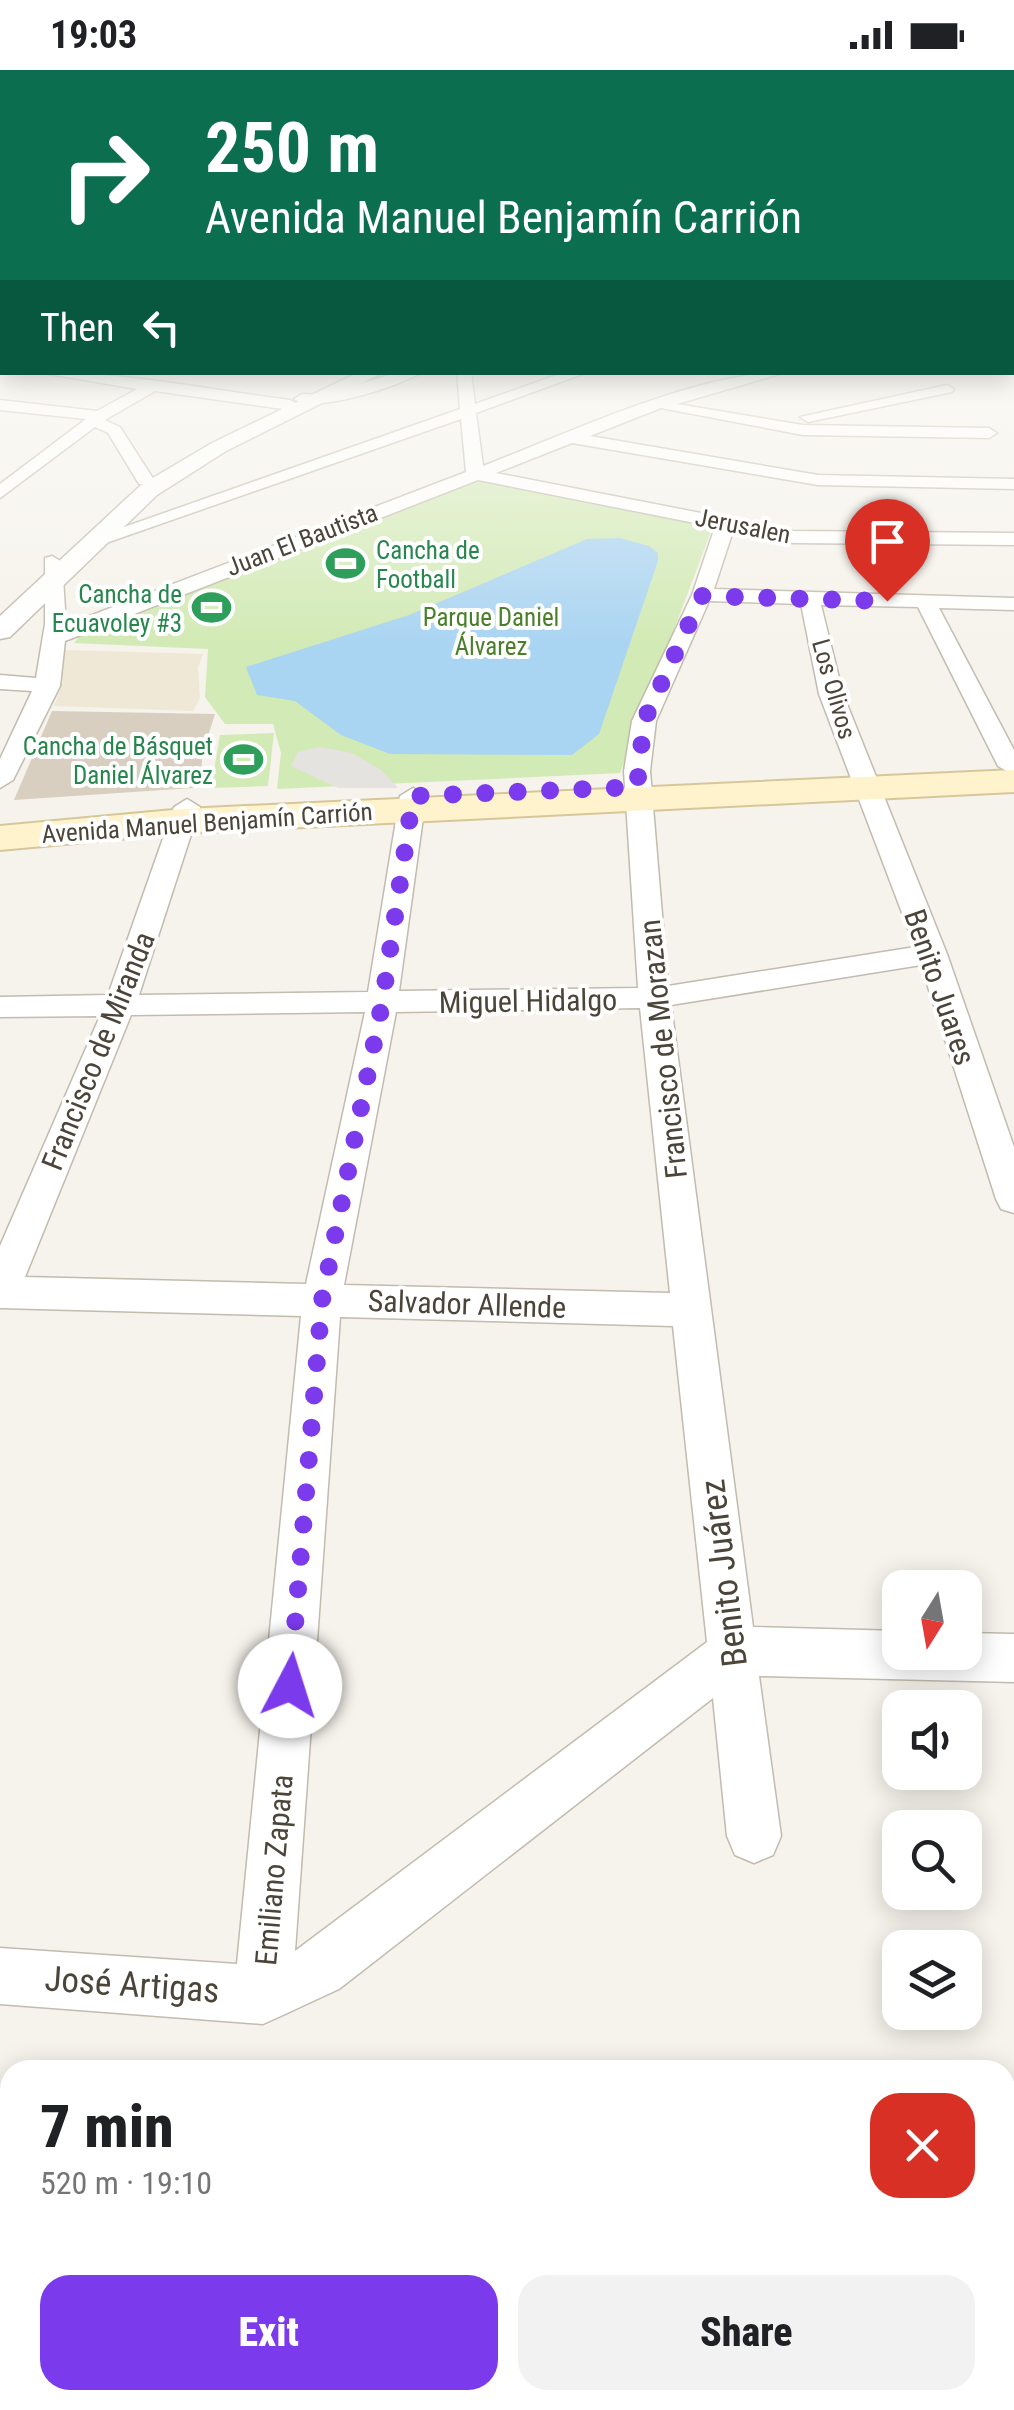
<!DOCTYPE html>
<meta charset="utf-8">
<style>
:root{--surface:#fff;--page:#f2f2f2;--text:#202124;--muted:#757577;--accent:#7c3aed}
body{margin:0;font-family:"Roboto Condensed",sans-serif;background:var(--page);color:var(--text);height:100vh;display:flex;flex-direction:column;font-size:38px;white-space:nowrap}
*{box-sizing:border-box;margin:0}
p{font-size:32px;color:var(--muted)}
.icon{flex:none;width:55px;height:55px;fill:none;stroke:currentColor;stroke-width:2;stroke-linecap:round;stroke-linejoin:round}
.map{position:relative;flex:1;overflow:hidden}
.details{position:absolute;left:0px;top:1990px;width:1015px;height:350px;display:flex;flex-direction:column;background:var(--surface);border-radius:30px 30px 0 0;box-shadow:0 5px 25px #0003}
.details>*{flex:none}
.guide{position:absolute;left:0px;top:0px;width:1015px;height:305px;box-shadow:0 5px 25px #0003;background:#0b6e4f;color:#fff;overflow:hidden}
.needle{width:65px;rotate:191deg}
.tools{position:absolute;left:882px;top:1500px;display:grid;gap:20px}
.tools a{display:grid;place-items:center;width:100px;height:100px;border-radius:20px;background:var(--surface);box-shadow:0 5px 25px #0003;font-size:50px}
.pin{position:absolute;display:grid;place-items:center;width:85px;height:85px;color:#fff;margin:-102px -42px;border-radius:50% 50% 50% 0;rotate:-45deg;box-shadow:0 0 10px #0007}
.pin .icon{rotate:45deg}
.me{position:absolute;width:110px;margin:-55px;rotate:5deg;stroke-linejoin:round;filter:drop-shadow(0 0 8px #0008)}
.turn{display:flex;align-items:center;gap:35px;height:210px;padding:0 40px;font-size:45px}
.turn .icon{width:130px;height:130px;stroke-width:2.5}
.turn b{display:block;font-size:70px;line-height:85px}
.then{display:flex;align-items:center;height:95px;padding:0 40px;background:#0003;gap:20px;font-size:38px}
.round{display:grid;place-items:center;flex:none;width:105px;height:105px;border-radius:30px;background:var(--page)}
.overview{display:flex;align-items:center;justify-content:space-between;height:170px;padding:0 40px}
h1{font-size:60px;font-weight:800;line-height:75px}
.cta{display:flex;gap:20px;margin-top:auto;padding:20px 40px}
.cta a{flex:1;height:115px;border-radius:30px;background:var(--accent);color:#fff;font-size:40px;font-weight:800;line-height:115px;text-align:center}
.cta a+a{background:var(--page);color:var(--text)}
.status{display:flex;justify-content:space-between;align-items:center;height:70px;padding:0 50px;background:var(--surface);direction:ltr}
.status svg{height:28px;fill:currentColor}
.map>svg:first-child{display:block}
</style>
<div class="status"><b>19:03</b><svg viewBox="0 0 49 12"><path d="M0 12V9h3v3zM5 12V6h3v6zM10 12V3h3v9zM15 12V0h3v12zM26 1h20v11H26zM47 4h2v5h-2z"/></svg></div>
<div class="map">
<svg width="1014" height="2340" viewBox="0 0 1014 2340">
<rect width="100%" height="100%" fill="#f6f3ec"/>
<path fill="#efe8d6" d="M65,580L203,584L198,598L200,628L193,641L54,636L62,615Z"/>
<path fill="#d2eab5" d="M475,410L713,456L620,703L277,719L281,683L273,654H225L205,627L208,579L74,573L85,559Z
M274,663L268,716L211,718L220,665Z"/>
<path fill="#e5e3e0" d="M319,677L352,683L381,700L398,718H338L291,696L298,682Z"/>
<path fill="#a9d4f2" d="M620,468L649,476L658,483V491L599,664L572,685L390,684L341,665L295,631L257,625L246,597L409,545L587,469Z"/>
<path fill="#d8cfc1" d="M52,641L215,644L203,682L200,711L193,718L14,730Z"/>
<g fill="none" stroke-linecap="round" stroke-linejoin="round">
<defs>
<path id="minor" d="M1012,279H1014V288H1012Z
M37,302C122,302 206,319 290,330L298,335L290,340L155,321L105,350L120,357L154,410L151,414H139L108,363L95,357L0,428V414L86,349L0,340V330L97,341L137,319Z
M398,302H422C400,316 316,344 294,329L302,324L325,325Z
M457,302H471L475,334L565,302H588L476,343L483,396C568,363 697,302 787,302L677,334L803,355L989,358L997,363L989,368L803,365L661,338L590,366L818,405L1014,409V419L818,415L572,373L496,403L793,461L1014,463V475L793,473L733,461L714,519L1014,528V540L939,538L1014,680V702L1010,703L998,696L918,537L821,535L843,624L947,884L1014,1077V1143L1001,1139L996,1129L921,895L671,935L753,1557L900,1561V1582H965V1563L1014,1564V1612L759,1606L781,1766L773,1785L754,1793L735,1785L727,1766L713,1628L339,1919L283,1945L263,1954L0,1934V1878L237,1894L301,1246L0,1238V1176L100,946L0,947V927L108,925L174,737L187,729L200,737L139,925L368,922L400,726L413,718L426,726L399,921L638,918L624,701L632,651L692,525L715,457L478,410L65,571L60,616L13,710L0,718V689L32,621L0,619V605L36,608L45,554V488L52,486L62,492L66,555L466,402L461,349L106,473L99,475L90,469L460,339ZM709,531L801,534L819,624L915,877L668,916L650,701L656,651ZM640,938L670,1223L344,1215L396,942ZM365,942L306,1214L25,1207L131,945ZM340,1247L673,1256L707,1572L295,1881Z
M947,315L954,319L952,322L808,352L800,347Z"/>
<path id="tertiary" d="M359,302H384L226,381L157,425L10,567L0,569V546L141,415L212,373Z"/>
<path id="secondary" d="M1014,700V722L184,763L0,780V756L184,739Z"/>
</defs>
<use href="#minor" stroke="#c2bbae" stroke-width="3"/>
<use href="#tertiary" stroke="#c2bbae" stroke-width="3"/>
<use href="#secondary" stroke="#d6c79b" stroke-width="4"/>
<use href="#minor" fill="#fff" fill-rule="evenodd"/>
<use href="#tertiary" fill="#fff" fill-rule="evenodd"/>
<use href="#secondary" fill="#fff3cd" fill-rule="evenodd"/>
</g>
<linearGradient id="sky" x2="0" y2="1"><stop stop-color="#8fc1ec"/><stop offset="0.43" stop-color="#fbfaf6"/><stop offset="1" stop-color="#fbfaf6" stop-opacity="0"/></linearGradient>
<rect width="1014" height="578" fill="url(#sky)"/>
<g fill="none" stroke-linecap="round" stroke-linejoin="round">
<path stroke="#7c3aed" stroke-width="18" stroke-dasharray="0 32.4" d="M290,1616L322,1230L382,934L413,726L637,717L644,651L702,526L887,531"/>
</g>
<defs>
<symbol id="stadium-bare" viewBox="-9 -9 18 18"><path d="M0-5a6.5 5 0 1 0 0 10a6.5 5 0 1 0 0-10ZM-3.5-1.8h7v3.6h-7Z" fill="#2e9e5b" stroke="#fff" stroke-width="2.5" paint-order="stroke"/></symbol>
</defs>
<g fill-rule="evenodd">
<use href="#stadium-bare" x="318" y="466" width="55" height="55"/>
<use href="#stadium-bare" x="184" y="510" width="55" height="55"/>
<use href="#stadium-bare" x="216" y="662" width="55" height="55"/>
</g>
<g text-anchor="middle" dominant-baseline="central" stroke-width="8" stroke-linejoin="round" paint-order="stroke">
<g font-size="25" fill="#4b4439" stroke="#fff">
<text transform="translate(743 456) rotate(11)">Jerusalen</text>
<text transform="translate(302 470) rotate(-21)">Juan El Bautista</text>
<text transform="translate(834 619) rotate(74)">Los Olivos</text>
<text transform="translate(207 753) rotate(-4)">Avenida Manuel Benjamín Carrión</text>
</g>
<g font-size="25" fill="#27864d" stroke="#fff" text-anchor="end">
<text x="376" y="480" text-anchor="start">Cancha de<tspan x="376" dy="29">Football</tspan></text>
<text x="182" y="524">Cancha de<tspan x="182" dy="29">Ecuavoley #3</tspan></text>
<text x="213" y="676">Cancha de Básquet<tspan x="213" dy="29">Daniel Álvarez</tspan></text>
</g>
<g font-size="25" fill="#4a7f2a" stroke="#fff">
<text x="491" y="547">Parque Daniel<tspan x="491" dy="29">Álvarez</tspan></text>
</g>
<g font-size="30" fill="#4b4439" stroke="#fff">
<text transform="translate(940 917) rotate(71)">Benito Juares</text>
<text transform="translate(528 931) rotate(-1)">Miguel Hidalgo</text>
<text transform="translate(663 979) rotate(-96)">Francisco de Morazan</text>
<text transform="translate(98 981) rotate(-68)">Francisco de Miranda</text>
<text transform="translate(467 1234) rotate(2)">Salvador Allende</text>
<text transform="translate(274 1800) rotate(-85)">Emiliano Zapata</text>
</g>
<g font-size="35" fill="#4b4439" stroke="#fff">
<text transform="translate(724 1503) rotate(-97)">Benito Juárez</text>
<text transform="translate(132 1915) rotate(4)">José Artigas</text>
</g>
</g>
</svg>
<div class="tools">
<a><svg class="needle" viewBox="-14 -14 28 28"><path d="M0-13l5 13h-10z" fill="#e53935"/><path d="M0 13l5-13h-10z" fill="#757577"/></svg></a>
<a><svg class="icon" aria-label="sound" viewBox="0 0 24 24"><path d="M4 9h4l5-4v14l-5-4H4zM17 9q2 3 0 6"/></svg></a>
<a><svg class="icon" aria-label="search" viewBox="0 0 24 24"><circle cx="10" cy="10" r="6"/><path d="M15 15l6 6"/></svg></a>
<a><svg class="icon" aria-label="layers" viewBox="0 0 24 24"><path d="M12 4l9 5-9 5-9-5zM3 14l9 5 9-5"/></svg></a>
</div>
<div class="pin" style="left:887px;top:531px;background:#d93025"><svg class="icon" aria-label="arrive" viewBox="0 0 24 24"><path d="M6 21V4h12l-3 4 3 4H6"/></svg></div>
<svg class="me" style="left:290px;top:1616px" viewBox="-20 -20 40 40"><circle r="19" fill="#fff"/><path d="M0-13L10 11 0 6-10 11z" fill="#7c3aed"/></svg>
<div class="guide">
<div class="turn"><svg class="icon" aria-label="right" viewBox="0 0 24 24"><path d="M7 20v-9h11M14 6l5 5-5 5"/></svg><div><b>250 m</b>Avenida Manuel Benjamín Carrión</div></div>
<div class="then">Then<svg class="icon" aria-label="left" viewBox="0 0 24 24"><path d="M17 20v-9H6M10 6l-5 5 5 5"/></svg></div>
</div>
<section class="details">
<div class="overview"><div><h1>7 min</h1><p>520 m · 19:10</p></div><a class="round" style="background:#d93025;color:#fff"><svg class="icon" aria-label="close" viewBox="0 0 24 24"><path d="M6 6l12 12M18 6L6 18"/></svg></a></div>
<div class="cta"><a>Exit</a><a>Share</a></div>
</section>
</div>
